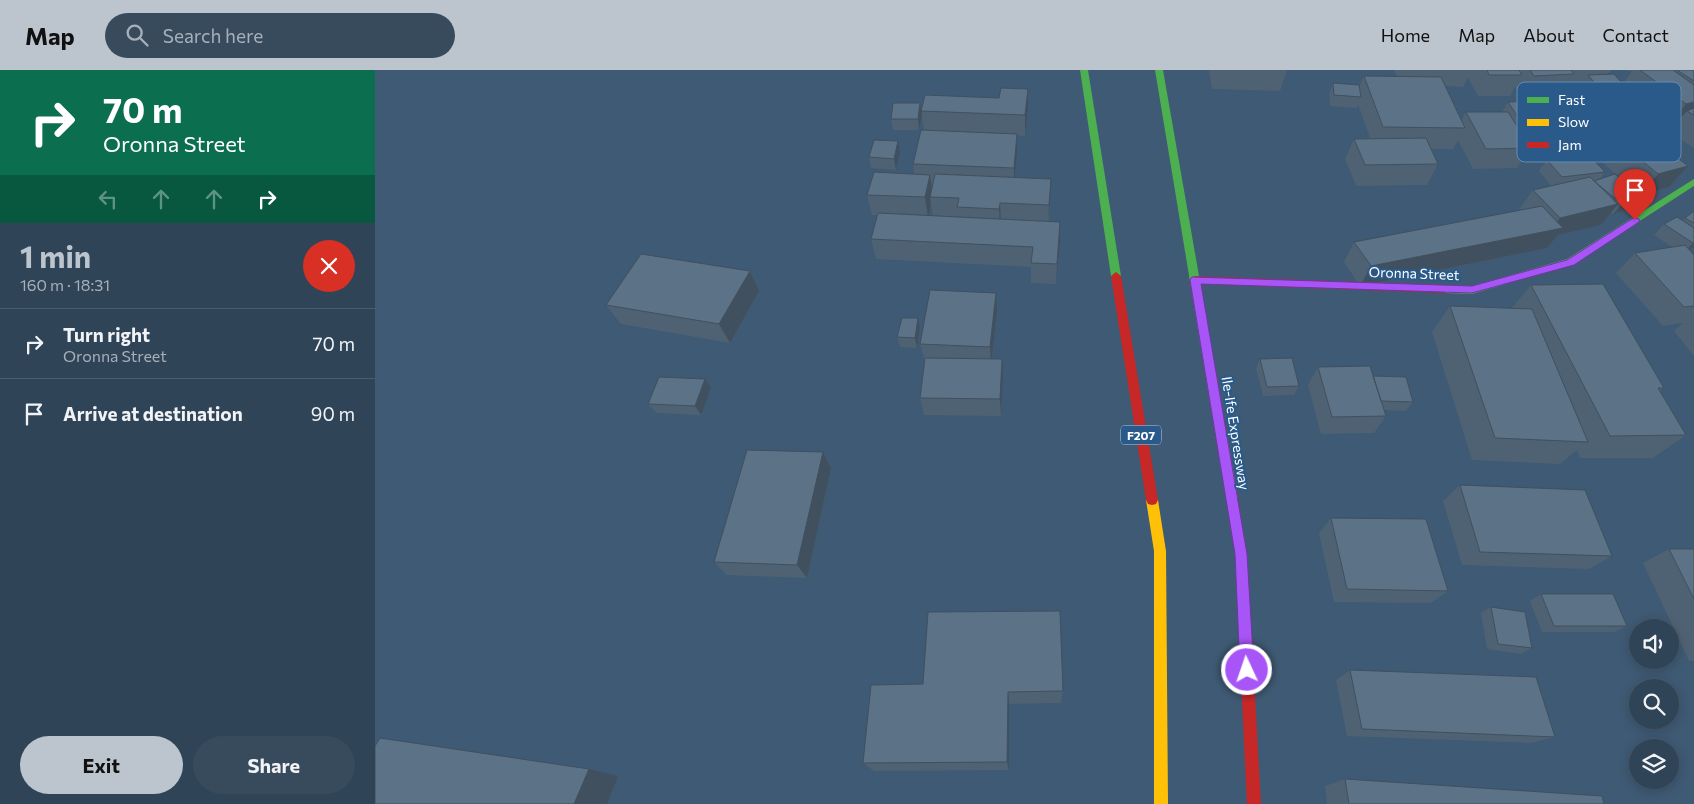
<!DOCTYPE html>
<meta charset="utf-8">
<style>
:root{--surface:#2f4457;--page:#374b5d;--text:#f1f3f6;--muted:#a7b0ba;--line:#4a5c6d;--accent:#bcc5ce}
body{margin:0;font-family:Commissioner,sans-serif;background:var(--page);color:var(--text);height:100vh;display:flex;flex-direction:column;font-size:19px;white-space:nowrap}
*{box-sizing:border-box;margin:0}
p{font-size:16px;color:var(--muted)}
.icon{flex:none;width:28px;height:28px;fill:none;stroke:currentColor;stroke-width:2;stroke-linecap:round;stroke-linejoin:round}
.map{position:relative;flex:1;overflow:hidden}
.sheet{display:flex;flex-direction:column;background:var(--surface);width:375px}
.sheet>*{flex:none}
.guide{background:#0b6e4f;color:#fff;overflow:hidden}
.buttons{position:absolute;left:1254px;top:549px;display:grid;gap:10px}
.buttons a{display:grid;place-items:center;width:50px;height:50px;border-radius:50%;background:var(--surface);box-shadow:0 2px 12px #0003,0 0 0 1px var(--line);font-size:25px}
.pin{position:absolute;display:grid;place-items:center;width:42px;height:42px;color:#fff;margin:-51px -21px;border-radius:50% 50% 50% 0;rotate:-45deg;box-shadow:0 0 5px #0007}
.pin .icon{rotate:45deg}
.me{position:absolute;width:55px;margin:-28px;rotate:357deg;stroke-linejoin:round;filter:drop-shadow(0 0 4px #0008)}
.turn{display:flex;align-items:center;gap:18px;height:105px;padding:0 20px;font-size:22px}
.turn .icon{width:65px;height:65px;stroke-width:2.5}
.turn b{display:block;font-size:35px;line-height:42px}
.lanes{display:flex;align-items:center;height:48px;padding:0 20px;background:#0003;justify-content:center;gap:25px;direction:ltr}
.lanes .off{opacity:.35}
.round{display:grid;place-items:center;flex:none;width:52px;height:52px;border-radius:26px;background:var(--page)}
.summary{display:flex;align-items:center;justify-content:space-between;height:85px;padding:0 20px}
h1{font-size:30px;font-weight:700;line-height:38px;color:var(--accent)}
.action{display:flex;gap:10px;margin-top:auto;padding:10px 20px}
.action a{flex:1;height:58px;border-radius:30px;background:var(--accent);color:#111;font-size:20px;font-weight:700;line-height:58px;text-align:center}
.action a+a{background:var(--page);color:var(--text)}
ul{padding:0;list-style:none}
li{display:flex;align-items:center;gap:15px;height:70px;padding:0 20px;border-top:1px solid var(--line)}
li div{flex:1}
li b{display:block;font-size:19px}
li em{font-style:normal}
header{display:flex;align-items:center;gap:30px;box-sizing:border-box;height:70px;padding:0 25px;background:var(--accent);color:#111}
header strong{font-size:24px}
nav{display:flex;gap:28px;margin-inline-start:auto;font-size:18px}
.search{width:350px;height:45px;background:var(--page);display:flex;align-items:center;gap:12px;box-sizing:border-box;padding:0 18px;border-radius:28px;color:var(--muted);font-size:19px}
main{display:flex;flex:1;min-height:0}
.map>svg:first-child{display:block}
</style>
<header>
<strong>Map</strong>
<div class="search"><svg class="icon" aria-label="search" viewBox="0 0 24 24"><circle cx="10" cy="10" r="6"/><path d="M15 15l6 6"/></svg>Search here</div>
<nav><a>Home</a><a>Map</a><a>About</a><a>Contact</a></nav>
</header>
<main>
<section class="sheet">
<div class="guide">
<div class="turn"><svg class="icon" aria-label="right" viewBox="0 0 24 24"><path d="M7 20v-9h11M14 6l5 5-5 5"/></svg><div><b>70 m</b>Oronna Street</div></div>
<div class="lanes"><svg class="icon off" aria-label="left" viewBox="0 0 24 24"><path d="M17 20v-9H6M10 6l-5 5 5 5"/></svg><svg class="icon off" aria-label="ahead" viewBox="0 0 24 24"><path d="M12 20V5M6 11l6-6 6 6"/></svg><svg class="icon off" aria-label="ahead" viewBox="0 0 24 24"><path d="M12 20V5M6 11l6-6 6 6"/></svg><svg class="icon" aria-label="right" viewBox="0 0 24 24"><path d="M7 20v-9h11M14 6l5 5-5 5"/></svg></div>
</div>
<div class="summary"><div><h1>1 min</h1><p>160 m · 18:31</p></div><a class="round" style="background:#d93025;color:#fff"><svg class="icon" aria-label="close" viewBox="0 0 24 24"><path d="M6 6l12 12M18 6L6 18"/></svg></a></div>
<ul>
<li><svg class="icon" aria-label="right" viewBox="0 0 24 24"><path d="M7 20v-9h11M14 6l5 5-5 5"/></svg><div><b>Turn right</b><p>Oronna Street</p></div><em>70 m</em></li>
<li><svg class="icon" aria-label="arrive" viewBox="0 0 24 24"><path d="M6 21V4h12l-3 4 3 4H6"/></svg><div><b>Arrive at destination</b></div><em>90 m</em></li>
</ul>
<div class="action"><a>Exit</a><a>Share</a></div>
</section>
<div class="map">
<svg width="1319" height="734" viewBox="0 0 1319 734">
<rect width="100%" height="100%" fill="#3f5a74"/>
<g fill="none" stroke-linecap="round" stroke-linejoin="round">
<path fill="#4caf50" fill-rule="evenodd" d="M705,0H713L746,206L741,210L736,206Z
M780,0H788L863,429L861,433L857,434L853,433L851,429Z
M1319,109V116L1198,194L1097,224L1070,223L1065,219L1070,215L1097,216L1192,189Z"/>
<path fill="#ffc107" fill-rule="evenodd" d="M777,425L781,426L783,430L791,481L793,734H779V481L771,430L773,426Z"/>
<path fill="#c62828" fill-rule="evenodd" d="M741,202L746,206L783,430L781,434L777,435L773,434L771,430L736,206Z
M820,206L1070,215L1075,219L1070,223L820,214L815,210Z
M857,424L861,425L863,429L872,484L886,734H872L860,484L851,429L853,425Z"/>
</g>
<path fill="#4f6273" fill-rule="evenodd" d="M834,0H912L905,21L837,19Z
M1019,0H1236L1233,4L1248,14L1257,1L1249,0H1319V78L1294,62L1302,52L1294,54L1264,32L1284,55L1275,66L1313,96L1294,117L1266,124L1268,126L1259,137L1238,144L1236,143L1226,155L1183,165L1172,178L985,216L969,192L979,172L1143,141L1158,120L1176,116L1164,101L1172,90H1176H1147L1142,98L1098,99L1083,70L1078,79H1056L1063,94L1052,115L981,116L970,89L979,69L995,68L983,34L982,38L955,36L954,24L958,13L984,17L989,6H1022ZM1093,8L1103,26H1135L1140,17L1147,27L1176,26L1172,31L1133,32L1127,42H1091L1086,51L1070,16L1088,17ZM1208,12L1204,19L1189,20L1194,13ZM1238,75L1239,76L1227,92L1248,110H1224L1230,102L1195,87L1200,80L1236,77Z
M545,33L547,44L544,60H518L516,49Z
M653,39L650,66L642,65V84L640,108L675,130L674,151L685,172L681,214L656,213V197L501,189L496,169L502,145H497L492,125L539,104L538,94L549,60L546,41ZM556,135L558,145H554Z
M523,71L525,82L521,100L496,98L494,87Z
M1319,141V177L1314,180L1319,185V286L1299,261L1308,253L1288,256L1241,203L1260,183L1297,177L1279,165L1289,154L1307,151Z
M375,201L384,221L355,273L246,254L231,235Z
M1156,215L1289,318L1285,321L1311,365L1278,388H1205L1202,380L1185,394L1097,390L1057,262L1075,236L1137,238Z
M622,242L617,289L628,307L626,346L549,345L545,328L550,292L545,274Z
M543,248L545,258L542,278L525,277L522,267Z
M885,289L924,316L919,325L888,326L881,298Z
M943,297L998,306L1038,332L1031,341L1009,340L1011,346L999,363L946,364L933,315Z
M336,318L326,345L281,343L273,334Z
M448,382L456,398L432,508L352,505L339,492Z
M1085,415L1237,486L1214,499L1087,495L1068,431Z
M956,448L1073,521L1056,533L959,532L944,463Z
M1294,479H1319V591H1314L1268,493Z
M1166,524L1252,556L1239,562H1167L1155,531Z
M1116,537L1157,578L1146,584L1112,579L1106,543Z
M975,600L1180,667L1156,673L972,666L961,610Z
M496,615L688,621L686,633L634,634V700L499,701L488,693Z
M970,709L1229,734H952L950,716Z"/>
<path fill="#40505e" d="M653,19V39L650,66V45Z
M1319,32V45L1312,41L1302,52L1294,54L1311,34Z
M545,33L547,44L544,60L543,49Z
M642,64V84L639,118V98Z
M523,71L525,82L521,100L519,89Z
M1313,96L1294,117L1265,125L1283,104Z
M555,105L558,125L555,127L556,135L553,148L550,127Z
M676,109L675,130L673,155L674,135Z
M1268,126L1259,137L1238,144L1247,134Z
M625,133L626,153L625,159L624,139Z
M1243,134L1226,155L1183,165L1172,178L985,216L996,196L1174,161L1185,148Z
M685,152V172L681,214L682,194Z
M1318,173H1319V177L1307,184Z
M375,201L384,221L355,273L344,254Z
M621,223L622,242L616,296L615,277Z
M543,248L545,258L542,278L540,268Z
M627,289L628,307L626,346L625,329Z
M330,309L336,318L326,345L320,336Z
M448,382L456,398L432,508L422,495Z
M633,622L634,634V700L632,692Z
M214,699L243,706L232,734H199Z"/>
<path fill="#5c7286" stroke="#40505e" d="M1112,0H1144L1147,5H1114Z
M1155,0H1196L1199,4L1159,6Z
M1265,0H1298L1319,15V32L1311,34Z
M1302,0H1319V11Z
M1239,4L1284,55L1257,57L1213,5Z
M989,6L1066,7L1090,58L1008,57Z
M958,13L984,15L986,27L959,25Z
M626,18L653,19L650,45L546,41L550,25L624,28Z
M1182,30L1209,68L1158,70L1133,32Z
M518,33H545L543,49H516Z
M1319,38V45L1312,41Z
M1091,42H1133L1156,78L1111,79Z
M546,60L642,64L639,98L538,94Z
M1272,64L1313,96L1283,104L1243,71Z
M1051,68L1063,94L990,95L979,69Z
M499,70L523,71L519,89L494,87Z
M1214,85L1230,102L1187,107L1172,90Z
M499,102L555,105L550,127L492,125Z
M560,104L676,109L674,135L625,133L624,139L582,137L584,128L555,127Z
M1240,104L1268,126L1247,134L1219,111Z
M1215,107L1243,134L1185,148L1158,120Z
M1167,136L1188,158L996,196L979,172Z
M1319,141V153L1310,148Z
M503,143L685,152L682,194L656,193L658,177L496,169Z
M1302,147L1319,158V173H1318L1289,154Z
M1310,175L1319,185V236L1309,237L1260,183Z
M266,184L375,201L344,254L231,235Z
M1228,214L1289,318H1283L1311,365L1235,366L1156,215Z
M555,220L621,223L615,277L545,274Z
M1075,236L1157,239L1213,372L1120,368Z
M527,248H543L540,268L522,267Z
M550,288L627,289L625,329L545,328Z
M917,288L924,316L892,317L885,289Z
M995,296L1011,346L957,347L943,297Z
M998,306L1031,307L1038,332L1006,331Z
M284,307L330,309L320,336L273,334Z
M372,380L448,382L422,495L339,492Z
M1085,415L1210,420L1237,486L1105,482Z
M956,448L1051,449L1073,521L972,519Z
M1294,479H1319V529Z
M1166,524H1238L1252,556H1179Z
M1116,537L1150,542L1157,578L1123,574Z
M685,541L688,621L633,622L632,692L488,693L496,615L548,614L553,542Z
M975,600L1161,607L1180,667L987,659Z
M5,668L214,699L199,734H0V676Z
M970,709L1227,726L1229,734H974Z"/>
<path fill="#a855f7" stroke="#6d37a1" d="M1260,147L1265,150L1264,152L1199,195L1097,223L826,214L872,484L879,600L877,604L872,606L867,604L865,600L860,484L815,210L817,207L1097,216L1192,190Z"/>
<g text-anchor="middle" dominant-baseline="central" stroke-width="4" stroke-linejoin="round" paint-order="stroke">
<rect fill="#295a8a" stroke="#bfcedc" stroke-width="1" x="746" y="355.5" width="40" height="19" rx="4"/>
<g font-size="12" font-weight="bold" fill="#fff">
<text x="766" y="365">F207</text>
</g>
<g font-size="14" fill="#fff" stroke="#295a8a">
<text transform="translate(1039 203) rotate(2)">Oronna Street</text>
<text transform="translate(861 363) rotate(81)">Ile-Ife Expressway</text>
</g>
</g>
<rect x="1142" y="12" width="164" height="80" rx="8" fill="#295a8a" stroke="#698cad" stroke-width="1"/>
<rect x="1152" y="27" width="22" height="6" fill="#4caf50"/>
<rect x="1152" y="49" width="22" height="7" fill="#ffc107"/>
<rect x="1152" y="72" width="22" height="6" fill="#c62828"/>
<g font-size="14" fill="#fff">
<text x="1183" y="35">Fast</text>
<text x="1183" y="57">Slow</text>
<text x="1183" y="80">Jam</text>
</g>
</svg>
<div class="buttons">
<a><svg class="icon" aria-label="sound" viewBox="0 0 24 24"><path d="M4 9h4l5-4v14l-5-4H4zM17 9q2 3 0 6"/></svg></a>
<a><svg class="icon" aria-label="search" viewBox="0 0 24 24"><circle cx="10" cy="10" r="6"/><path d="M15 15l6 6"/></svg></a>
<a><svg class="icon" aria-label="layers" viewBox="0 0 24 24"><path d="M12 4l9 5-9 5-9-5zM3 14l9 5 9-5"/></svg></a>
</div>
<div class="pin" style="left:1260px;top:150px;background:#d93025"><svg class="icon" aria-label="arrive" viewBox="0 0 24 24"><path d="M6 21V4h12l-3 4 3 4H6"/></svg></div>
<svg class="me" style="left:872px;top:600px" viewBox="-20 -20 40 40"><circle r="17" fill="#a855f7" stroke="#fff" stroke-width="3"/><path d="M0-11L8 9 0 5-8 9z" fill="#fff"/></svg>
</div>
</main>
